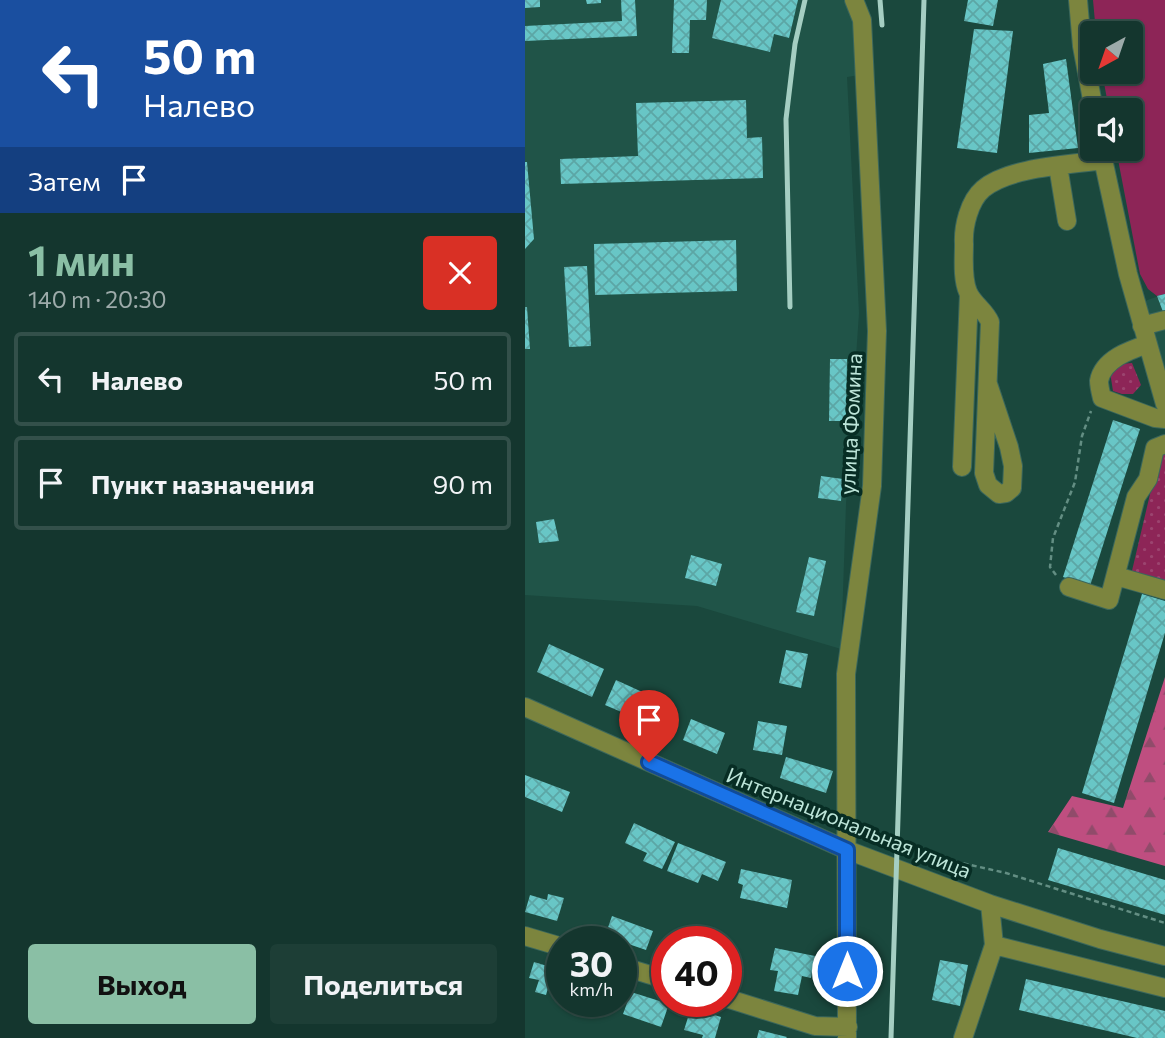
<!DOCTYPE html>
<html lang="ru">
<meta charset="utf-8">
<style>
:root{--surface:#14362e;--page:#1d3e36;--text:#f1f3f6;--muted:#9dabaa;--line:#33504a;--accent:#8abfa5}
body{margin:0;font-family:Commissioner,sans-serif;background:var(--page);color:var(--text);height:100vh;display:flex;flex-direction:column;font-size:26px;white-space:nowrap}
*{box-sizing:border-box;margin:0}
p{font-size:23px;color:var(--muted)}
.icon{flex:none;width:38px;height:38px;fill:none;stroke:currentColor;stroke-width:2;stroke-linecap:round;stroke-linejoin:round}
.map{position:relative;flex:1;overflow:hidden}
.details{display:flex;flex-direction:column;background:var(--surface);width:525px}
.details>*{flex:none}
.banner{background:#1a4fa0;color:#fff;overflow:hidden}
.needle{width:46px;rotate:220deg}
.controls{position:absolute;left:555px;top:21px;display:grid;gap:14px}
.controls a{display:grid;place-items:center;width:63px;height:63px;border-radius:7px;background:var(--surface);box-shadow:0 2px 5px #0004,0 0 0 2px var(--line);font-size:35px}
.speed{position:absolute;left:21px;top:926px;display:flex;gap:14px;font-size:35px;font-weight:700;text-align:center}
.speed>*{display:grid;place-content:center;width:91px;height:91px;border-radius:50%;background:var(--surface);box-shadow:0 2px 5px #0004,0 0 0 2px var(--line);line-height:1}
.speed small{font-size:18px;font-weight:400}
.speed .limit{border:10px solid #d22;background:#fff;color:#111}
.pin{position:absolute;display:grid;place-items:center;width:60px;height:60px;color:#fff;margin:-72px -30px;border-radius:50% 50% 50% 0;rotate:-45deg;box-shadow:0 0 7px #0007}
.pin .icon{rotate:45deg}
.me{position:absolute;width:77px;margin:-38px;rotate:0deg;stroke-linejoin:round;filter:drop-shadow(0 0 5px #0008)}
.turn{display:flex;align-items:center;gap:24px;height:147px;padding:0 28px;font-size:32px}
.turn .icon{width:91px;height:91px;stroke-width:2.5}
.turn b{display:block;font-size:49px;line-height:60px}
.then{display:flex;align-items:center;height:66px;padding:0 28px;background:#0003;gap:14px;font-size:26px}
.round{display:grid;place-items:center;flex:none;width:74px;height:74px;border-radius:7px;background:var(--page)}
.summary{display:flex;align-items:center;justify-content:space-between;height:119px;padding:0 28px}
h1{font-size:42px;font-weight:700;line-height:52px;color:var(--accent)}
.primary-button{display:flex;gap:14px;margin-top:auto;padding:14px 28px}
.primary-button a{flex:1;height:80px;border-radius:7px;background:var(--accent);color:#111;font-size:28px;font-weight:700;line-height:80px;text-align:center}
.primary-button a+a{background:var(--page);color:var(--text)}
ul{padding:0;list-style:none}
li{display:flex;align-items:center;gap:21px;height:94px;margin:0 14px 10px;padding:0 14px;border:4px solid var(--line);border-radius:7px}
li div{flex:1}
li b{display:block;font-size:26px}
li em{font-style:normal}
main{display:flex;flex:1;min-height:0}
.map>svg:first-child{display:block}
</style>
<main>
<section class="details">
<div class="banner">
<div class="turn"><svg class="icon" aria-label="left" viewBox="0 0 24 24"><path d="M17 20v-9H6M10 6l-5 5 5 5"/></svg><div><b>50 m</b>Налево</div></div>
<div class="then">Затем<svg class="icon" aria-label="arrive" viewBox="0 0 24 24"><path d="M6 21V4h12l-3 4 3 4H6"/></svg></div>
</div>
<div class="summary"><div><h1>1 мин</h1><p>140 m · 20:30</p></div><a class="round" style="background:#d93025;color:#fff"><svg class="icon" aria-label="close" viewBox="0 0 24 24"><path d="M6 6l12 12M18 6L6 18"/></svg></a></div>
<ul>
<li><svg class="icon" aria-label="left" viewBox="0 0 24 24"><path d="M17 20v-9H6M10 6l-5 5 5 5"/></svg><div><b>Налево</b></div><em>50 m</em></li>
<li><svg class="icon" aria-label="arrive" viewBox="0 0 24 24"><path d="M6 21V4h12l-3 4 3 4H6"/></svg><div><b>Пункт назначения</b></div><em>90 m</em></li>
</ul>
<div class="primary-button"><a>Выход</a><a>Поделиться</a></div>
</section>
<div class="map">
<svg width="640" height="1038" viewBox="0 0 640 1038">
<defs>
<pattern id="grass-dots" width="8" height="8" patternUnits="userSpaceOnUse" patternTransform="scale(1.75)"><rect width="8" height="8" fill="#8d2557"/><path d="M2 2h.1M6 6h.1" fill="none" stroke="#9b446f" stroke-width="1.8" stroke-linecap="round"/></pattern>
<pattern id="forest-firs" width="22" height="20" patternUnits="userSpaceOnUse" patternTransform="scale(1.75)"><rect width="22" height="20" fill="#bf4e80"/><path d="M5 1l3.5 6h-7zM16 11l3.5 6h-7z" fill="#904b6a"/></pattern>
<pattern id="building-cross-hatch" width="8" height="8" patternUnits="userSpaceOnUse" patternTransform="scale(1.75)"><rect width="8" height="8" fill="#68c6c6"/><path d="M0 0l8 8M0 8l8-8" fill="none" stroke="#5ca6a5"/></pattern>
</defs>
<rect width="100%" height="100%" fill="#1a483d"/>
<path fill="#205448" d="M0,0H329L340,74L322,77L334,313L321,504L316,649L172,606L0,595Z
M640,294V404L611,304Z"/>
<path fill="url(#grass-dots)" d="M607,363L616,385L608,394H597L588,391L585,372L596,364Z
M640,453V582L606,575L634,456Z"/>
<path fill="url(#forest-firs)" d="M640,677V866L523,832L547,796L598,808Z"/>
<path fill="#8d2557" d="M568,0H640V294L632,296L623,289L615,274L591,149H606V110H584L577,72H606V33H571Z"/>
<path fill="url(#building-cross-hatch)" d="M0,0H15V7L0,8Z
M61,0H76V3L62,4Z
M96,0H110L112,36L0,41V26L97,21Z
M149,0H182L181,20H165L164,53H147Z
M196,0H273L264,38L249,34L245,52L187,38Z
M443,0H473L468,26L439,21Z
M449,29L488,31L472,153L432,148Z
M541,59L553,148L504,153V115L524,113L518,64Z
M221,100L222,138L237,137L238,178L36,184L35,159L113,156L111,103Z
M0,162H2L9,239L0,249Z
M211,240L212,291L70,295L69,244Z
M62,266L66,346L44,347L39,267Z
M640,294V317L632,296Z
M0,307H2L5,349H0Z
M305,359H322L321,421H304Z
M588,420L615,429L565,586L538,577Z
M296,476L318,479L316,501L293,498Z
M29,519L34,541L14,543L11,522Z
M166,555L197,564L191,586L160,578Z
M284,557L301,561L289,616L271,612Z
M617,594L640,601V633L589,803L557,793Z
M24,644L79,669L67,697L12,672Z
M261,650L283,654L276,688L254,683Z
M91,680L137,701L127,725L80,705Z
M166,719L200,733L192,754L158,740Z
M233,721L262,726L257,755L228,750Z
M261,757L308,771L301,793L255,778Z
M0,775L45,792L37,812L0,797Z
M109,823L150,842L137,869L118,861L122,853L100,843Z
M153,843L201,862L193,881L177,874L173,883L142,871Z
M533,848L640,880V915L523,880Z
M216,869L267,880L262,908L215,898L218,885L213,883Z
M23,894L39,898L32,921L0,912L5,895L22,900Z
M87,916L128,931L121,950L80,936Z
M250,948L290,956L286,978L277,976L273,995L249,991L253,971L245,970Z
M415,960L443,965L435,1006L407,1000Z
M9,962L29,968L30,963L37,964V992L23,988L21,995L10,992L14,980L4,978Z
M501,979L640,1011V1038H612L494,1010Z
M106,992L144,1004L136,1027L98,1014Z
M166,1008L196,1017L190,1038H177L178,1035L159,1030Z
M234,1030L262,1037L261,1038H232Z"/>
<g fill="none" stroke-linecap="round" stroke-linejoin="round">
<defs>
<path id="minor" d="M553,0L557,46L569,110
M576,150L603,274L640,404
M533,166L542,221
M617,326L640,320
M623,344C605,350 578,359 574,381C574,386 576,394 577,398L630,418L640,419
M463,384L484,447L488,466L487,488L481,493L474,494L463,485L459,473L465,322C460,310 448,304 443,292C437,278 439,259 439,244C438,227 444,201 458,189C484,167 544,165 578,160
M437,467L444,294
M591,576L640,590
M544,587L584,600L611,497L623,479L630,448L640,444
M0,707L322,850L465,904L575,939L640,956
M0,936L37,947
M469,945L640,988
M96,966L142,980
M201,998L290,1026L323,1027
M322,1038L321,674L347,486L352,331L337,20L329,0
M438,1038L469,945L465,904"/>
</defs>
<use href="#minor" stroke="#3b675c" stroke-width="20"/>
<path stroke="#638e83" stroke-width="2.5" stroke-dasharray="5 3.5" stroke-linecap="butt" d="M531,575L525,567L528,538L550,482L557,436L566,411
M397,854L481,873L640,923"/>
<use href="#minor" stroke="#7c853e" stroke-width="18"/>
<path stroke="#a5cec2" stroke-width="5" d="M355,0L357,25
M265,307L261,119L270,44L280,0
M366,1038L399,0"/>
</g>
<g fill="none" stroke-linecap="round" stroke-linejoin="round">
<defs>
<path id="route" d="M124,762L322,850V971"/>
</defs>
<use href="#route" stroke="#114b97" stroke-width="18"/>
<use href="#route" stroke="#1a73e8" stroke-width="12"/>
</g>
<g text-anchor="middle" dominant-baseline="central" stroke-width="7" stroke-linejoin="round" paint-order="stroke">
<g font-size="21" fill="#bde5d9" stroke="#072d24">
<text transform="translate(325 424) rotate(-87)">улица Фомина</text>
<text transform="translate(324 822) rotate(22)">Интернациональная улица</text>
</g>
</g>
</svg>
<div class="controls">
<a><svg class="needle" viewBox="-14 -14 28 28"><path d="M0-13l5 13h-10z" fill="#e53935"/><path d="M0 13l5-13h-10z" fill="#9dabaa"/></svg></a>
<a><svg class="icon" aria-label="sound" viewBox="0 0 24 24"><path d="M4 9h4l5-4v14l-5-4H4zM17 9q2 3 0 6"/></svg></a>
</div>
<div class="speed"><div>30<small>km/h</small></div><div class="limit">40</div></div>
<div class="pin" style="left:124px;top:762px;background:#d93025"><svg class="icon" aria-label="arrive" viewBox="0 0 24 24"><path d="M6 21V4h12l-3 4 3 4H6"/></svg></div>
<svg class="me" style="left:322px;top:971px" viewBox="-20 -20 40 40"><circle r="17" fill="#1a73e8" stroke="#fff" stroke-width="3"/><path d="M0-11L8 9 0 5-8 9z" fill="#fff"/></svg>
</div>
</main>
